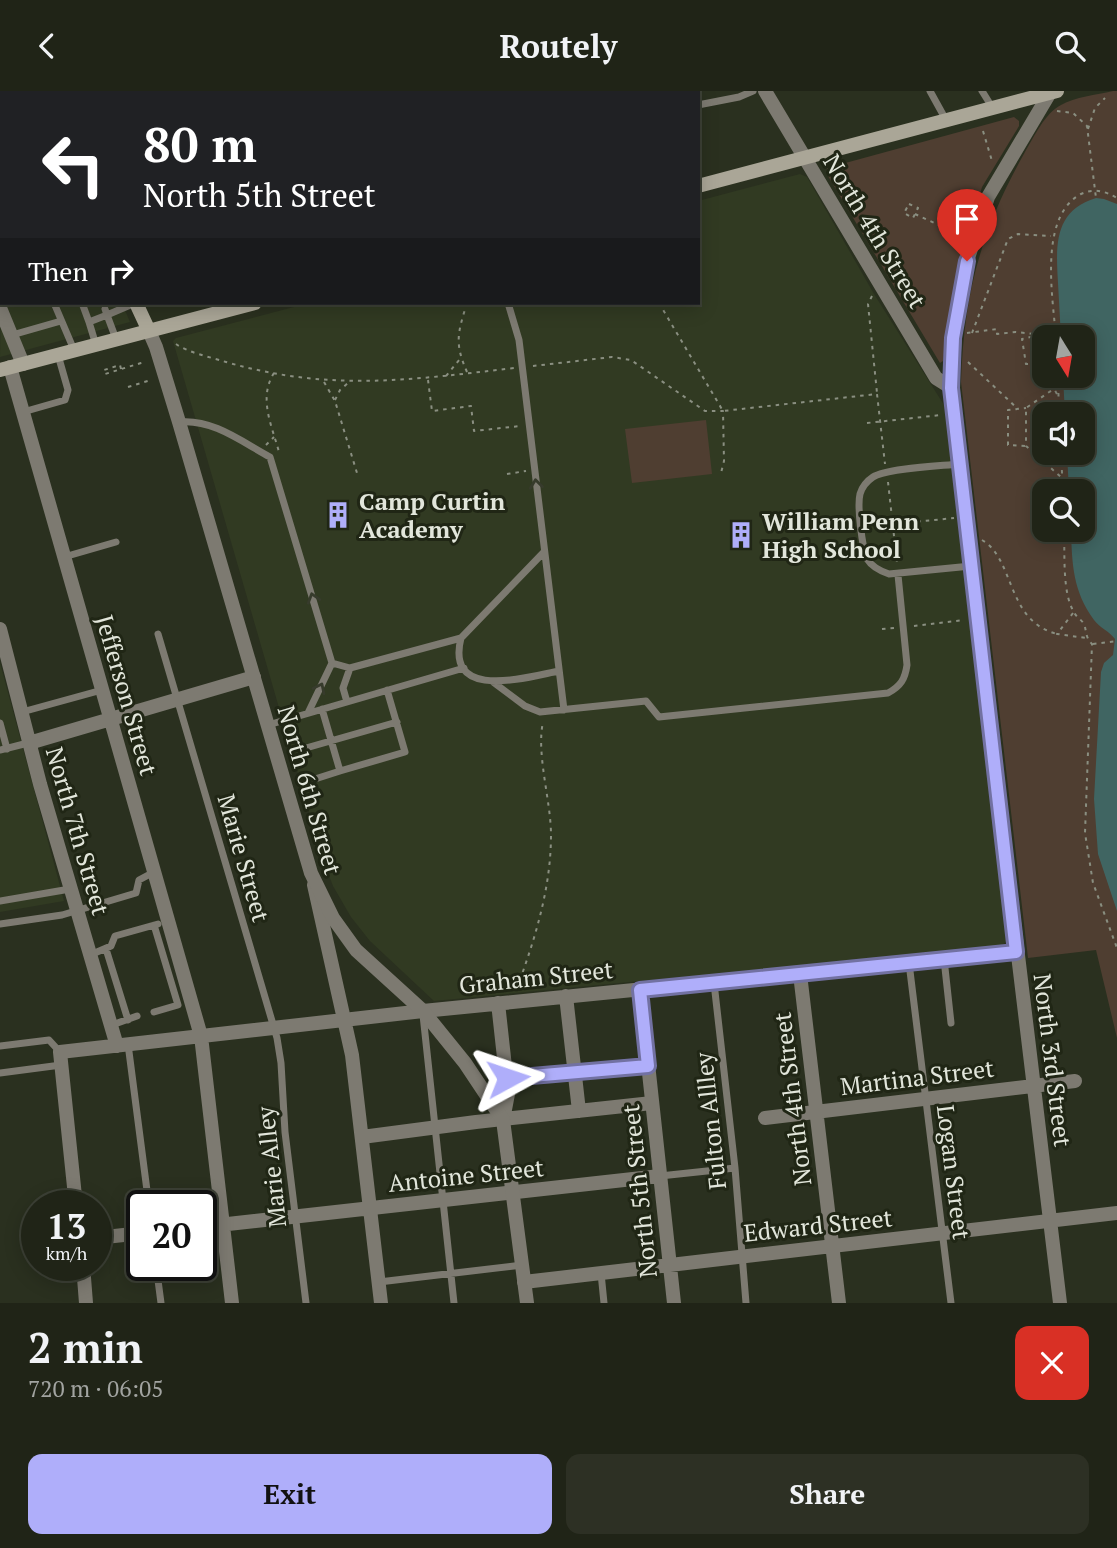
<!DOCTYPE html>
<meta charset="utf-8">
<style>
:root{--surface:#202417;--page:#2d3024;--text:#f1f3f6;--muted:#a2a4a1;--line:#3d4136;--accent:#afaefa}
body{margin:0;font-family:"PT Serif",serif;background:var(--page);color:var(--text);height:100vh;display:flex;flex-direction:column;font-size:26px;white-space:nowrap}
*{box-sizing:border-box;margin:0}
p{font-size:23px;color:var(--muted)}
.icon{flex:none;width:38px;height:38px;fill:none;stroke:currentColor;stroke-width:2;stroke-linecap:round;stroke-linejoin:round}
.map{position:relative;height:1212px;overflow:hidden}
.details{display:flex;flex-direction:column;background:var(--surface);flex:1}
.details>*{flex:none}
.banner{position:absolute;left:0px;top:0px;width:700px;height:214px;box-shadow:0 4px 18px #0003,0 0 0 2px var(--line);background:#202124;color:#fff;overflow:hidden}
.needle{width:46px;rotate:169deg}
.controls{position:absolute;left:1032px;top:234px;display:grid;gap:14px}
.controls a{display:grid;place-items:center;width:63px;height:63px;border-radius:14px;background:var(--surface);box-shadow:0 4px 18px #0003,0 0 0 2px var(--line);font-size:35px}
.speed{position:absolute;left:21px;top:1099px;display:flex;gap:14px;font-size:35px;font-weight:700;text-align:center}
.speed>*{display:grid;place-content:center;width:91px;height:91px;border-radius:50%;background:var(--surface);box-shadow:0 4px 18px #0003,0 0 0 2px var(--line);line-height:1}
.speed small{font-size:18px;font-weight:400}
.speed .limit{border:4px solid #111;border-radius:10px;background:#fff;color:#111}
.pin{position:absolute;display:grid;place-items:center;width:60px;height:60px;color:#fff;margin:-72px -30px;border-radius:50% 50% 50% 0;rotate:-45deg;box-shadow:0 0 7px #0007}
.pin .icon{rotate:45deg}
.me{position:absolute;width:77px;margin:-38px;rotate:85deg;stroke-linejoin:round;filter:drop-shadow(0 0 5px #0008)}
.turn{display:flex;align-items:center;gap:24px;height:147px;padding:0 28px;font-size:32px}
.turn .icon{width:91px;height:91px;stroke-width:2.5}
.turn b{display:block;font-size:49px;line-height:60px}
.then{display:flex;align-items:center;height:66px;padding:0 28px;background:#0003;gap:14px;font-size:26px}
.round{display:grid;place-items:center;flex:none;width:74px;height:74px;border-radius:14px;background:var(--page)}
.overview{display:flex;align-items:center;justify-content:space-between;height:119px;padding:0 28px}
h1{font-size:42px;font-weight:700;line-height:52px}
.cta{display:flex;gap:14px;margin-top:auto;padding:14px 28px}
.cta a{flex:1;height:80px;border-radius:14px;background:var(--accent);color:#111;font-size:28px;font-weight:700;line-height:80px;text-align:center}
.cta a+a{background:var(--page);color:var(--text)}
header{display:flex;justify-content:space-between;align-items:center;height:91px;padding:0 28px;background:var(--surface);font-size:32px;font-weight:700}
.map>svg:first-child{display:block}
</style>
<header><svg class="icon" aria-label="back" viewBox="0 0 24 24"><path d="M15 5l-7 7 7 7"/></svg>Routely<svg class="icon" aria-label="search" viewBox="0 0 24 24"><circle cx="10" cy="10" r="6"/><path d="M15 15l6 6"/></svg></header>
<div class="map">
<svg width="1117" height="1212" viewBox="0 0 1117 1212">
<rect width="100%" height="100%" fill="#2a301f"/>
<path fill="#313a22" d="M800,83L807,86L874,203L944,314L1007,850L1001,855L434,910L370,850L351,826L333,795L323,769L173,250L176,247L309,212H698V110Z
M2,159V212H122L130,231L0,266Z
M0,572L64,810L0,821Z"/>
<path fill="#4f3e31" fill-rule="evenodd" d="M1113,0H1117V947L1096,859L1028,867L961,291C964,202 981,139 1025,61C1034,46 1045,22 1061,14C1075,6 1096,4 1113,0ZM1045,247H1083V285H1045ZM1045,324H1083V362H1045ZM1045,401H1083V439H1045Z
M1014,26L1019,30V35L982,96L956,186L943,270L940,272L828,85L827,77Z
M706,329L712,383L632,392L625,338Z"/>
<path fill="#406562" d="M1096,107L1104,108L1117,113V820L1098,763L1094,708L1101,581L1104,572L1113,564L1115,548C1109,540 1100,537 1094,529C1073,500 1072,474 1071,439H1083V401H1069L1067,362H1083V324H1065L1063,285H1083V247H1061C1060,229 1059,210 1058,192C1056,156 1053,120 1096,107Z"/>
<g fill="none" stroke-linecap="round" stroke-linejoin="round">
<path stroke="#8a8f81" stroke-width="2" stroke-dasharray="3.5 5" stroke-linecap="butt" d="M1057,20L1073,22L1087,35L1096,107
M1088,38L1095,17L1105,7
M983,40L992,70
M909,113L918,117L913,127L904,122Z
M915,123L960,144
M872,205L868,213L877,302
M467,212C458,241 454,252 467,281
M659,212L723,320L877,303L885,373
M967,242L997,238V243L1016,241L1034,243
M972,242L1008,148L1018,143L1051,145
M1056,247C1053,207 1038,126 1081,103C1094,97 1105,100 1117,107
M176,253C189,262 210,266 226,271C330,301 410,289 514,277
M968,271L1018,318
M1045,272L1026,273L1022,248L1055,240
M1041,273L1045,281
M533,275L612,266L631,269L705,320H723L724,370L721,382
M121,278L120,274L104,279L105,283L141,272L145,271
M274,282C258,307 272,335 279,361
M446,285L460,268
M1047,285L1057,303
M1058,285L1059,324
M428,289L432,320L471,315L474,340L520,335
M324,291L335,310L357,382
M1058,295L1026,317V355L1062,387
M128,296L151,289
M335,309L340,299L348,292
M867,332L941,324
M266,354L274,346
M1025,355L1008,354V319L1026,317
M1061,362L1063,401
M507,383L526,380
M888,391L897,472
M875,435L954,427
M1064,439C1065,461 1062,503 1074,521C1076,526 1081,528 1084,533C1087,541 1085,546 1092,553L1085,742L1093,792L1117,857
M982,449C1015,468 1006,530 1057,543
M1073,522L1057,543L1086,547
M914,535L964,529
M882,538L895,537
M1093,553L1117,550
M517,897C535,848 551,797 551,744C551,710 536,663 543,631"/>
<path stroke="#7d7a71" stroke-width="7" d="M312,0L313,2
M458,0L459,2
M930,0L946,29
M982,0L992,16
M698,14L739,6L753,0
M54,212L74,259
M82,212L89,231
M508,212L519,249L564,619
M105,218L107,224L135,212
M12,244L61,230
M96,254L89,231L107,224L116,248
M23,321L65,309L68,299L58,264
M180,331C213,328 242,351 270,366L332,572L308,622
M959,373C940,375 887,377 873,386C867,390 862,396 860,403C857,415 862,456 867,468C872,476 880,480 889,483L971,475
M64,466L116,451
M158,543L277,947L281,972L285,1041L306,1212
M461,547C445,611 527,586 559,580
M332,572L350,577L461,547L544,461
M493,591L525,615L540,621L646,610L659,626L888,602C901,595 905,588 907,574L898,484
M347,611L343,597L350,577
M322,618L340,680L405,661L387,599
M22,621L102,599
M0,632L7,658
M268,634L464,577
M306,657L397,631
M0,659L28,652
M315,688L340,680
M0,810L70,798
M0,833L62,824L136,802L139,789L154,781
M106,858L128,929
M90,864L111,855L115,845L158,833
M944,868L951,932
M909,872L951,1212
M714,892L735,1077L746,1212
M154,921L178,914L154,834
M423,924L454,1212
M112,934L137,925
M128,953L149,1115
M0,955L49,949L60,961
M0,982L61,974
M508,987L648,975
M660,1085L735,1077
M156,1174L161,1212
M601,1182L604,1212
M379,1191L522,1174"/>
<path stroke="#7d7a71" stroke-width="14" d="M160,0L161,2
M240,0L241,2
M386,0L387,2
M531,0L532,2
M647,0L648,2
M765,0L936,287L952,297
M1051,0L988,106L967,170L956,225L952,297L971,475L1060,1212
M0,23L2,22
M0,217L23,273
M10,276L201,945L232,1212
M0,538L40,693L117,955
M29,652L254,586
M314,794L352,964L381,1212
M800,883L839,1212
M640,899L674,1212
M566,905L579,1020
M498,912L508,1003L503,1029
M765,1027L1075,990
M362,1046L476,1031L652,1012
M76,1115L60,961L423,920L1016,861
M201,1136L660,1085
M96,1147L142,1142
M83,1174L86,1212
M524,1191L1117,1122"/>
<path stroke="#7d7a71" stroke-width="14" d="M149,240L156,256L179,331L311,782L333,827L356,859L423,920L465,972L503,1029L527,1212"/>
<path stroke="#aaa697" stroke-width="14" d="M44,0L45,2
M698,95L1057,0
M136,212L149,240
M0,279L255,212"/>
</g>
<defs><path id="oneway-chevron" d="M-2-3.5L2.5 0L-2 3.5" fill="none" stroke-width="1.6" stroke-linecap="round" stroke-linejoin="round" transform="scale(1.75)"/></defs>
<g stroke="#373b2c">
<use href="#oneway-chevron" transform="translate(536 393) rotate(-97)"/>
<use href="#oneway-chevron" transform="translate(313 507) rotate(-107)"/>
<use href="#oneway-chevron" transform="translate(320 597) rotate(-64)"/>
</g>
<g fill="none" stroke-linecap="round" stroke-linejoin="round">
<defs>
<path id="route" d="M508,987L648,975L640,899L1016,861L951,297L953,247L967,170"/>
</defs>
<use href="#route" stroke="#7271a2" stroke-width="18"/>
<use href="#route" stroke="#afaefa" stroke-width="12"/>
</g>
<defs>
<symbol id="building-bare" viewBox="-9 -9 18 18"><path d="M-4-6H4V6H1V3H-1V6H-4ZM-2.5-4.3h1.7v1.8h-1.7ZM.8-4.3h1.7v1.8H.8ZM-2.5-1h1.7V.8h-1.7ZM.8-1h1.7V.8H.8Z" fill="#afaefa" stroke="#202615" stroke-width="2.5" paint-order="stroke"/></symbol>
</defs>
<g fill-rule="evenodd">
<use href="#building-bare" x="319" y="405" width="38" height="38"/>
<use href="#building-bare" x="722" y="425" width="38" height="38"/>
</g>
<g text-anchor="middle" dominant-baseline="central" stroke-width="6" stroke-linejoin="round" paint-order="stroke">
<g font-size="24" fill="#e2e6db" stroke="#202615">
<text transform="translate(875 140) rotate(59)">North 4th Street</text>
<text transform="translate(127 604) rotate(74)">Jefferson Street</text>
<text transform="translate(310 699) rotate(74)">North 6th Street</text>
<text transform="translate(78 740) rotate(74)">North 7th Street</text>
<text transform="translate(244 767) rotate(74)">Marie Street</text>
<text transform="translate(536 886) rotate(-6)">Graham Street</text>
<text transform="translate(1053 969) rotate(83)">North 3rd Street</text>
<text transform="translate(917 986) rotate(-7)">Martina Street</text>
<text transform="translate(792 1008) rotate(-97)">North 4th Street</text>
<text transform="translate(710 1030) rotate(-96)">Fulton Allley</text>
<text transform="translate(271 1076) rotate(-96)">Marie Alley</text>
<text transform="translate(954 1081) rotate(83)">Logan Street</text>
<text transform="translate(466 1084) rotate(-6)">Antoine Street</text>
<text transform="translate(639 1100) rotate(-96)">North 5th Street</text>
<text transform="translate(818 1134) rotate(-6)">Edward Street</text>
</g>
<g font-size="24" font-weight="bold" fill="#e2e6db" stroke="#202615" text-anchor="start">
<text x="359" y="410">Camp Curtin<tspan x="359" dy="28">Academy</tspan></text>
<text x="762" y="430">William Penn<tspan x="762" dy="28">High School</tspan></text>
</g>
</g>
</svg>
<div class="controls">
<a><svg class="needle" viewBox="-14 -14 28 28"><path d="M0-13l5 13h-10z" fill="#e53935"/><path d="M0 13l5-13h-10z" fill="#a2a4a1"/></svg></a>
<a><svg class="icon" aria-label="sound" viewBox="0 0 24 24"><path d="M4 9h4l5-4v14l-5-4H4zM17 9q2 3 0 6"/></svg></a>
<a><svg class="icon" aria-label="search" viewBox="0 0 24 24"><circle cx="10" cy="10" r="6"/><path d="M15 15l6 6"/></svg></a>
</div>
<div class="speed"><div>13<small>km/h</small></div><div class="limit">20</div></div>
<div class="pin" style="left:967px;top:170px;background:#d93025"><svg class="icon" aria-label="arrive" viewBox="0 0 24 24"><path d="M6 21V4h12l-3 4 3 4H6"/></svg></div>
<svg class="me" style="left:508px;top:987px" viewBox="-20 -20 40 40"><path d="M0-17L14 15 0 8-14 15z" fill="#afaefa" stroke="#fff" stroke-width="4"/></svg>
<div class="banner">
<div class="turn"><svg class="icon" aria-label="left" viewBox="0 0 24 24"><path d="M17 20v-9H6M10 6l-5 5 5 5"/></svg><div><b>80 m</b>North 5th Street</div></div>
<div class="then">Then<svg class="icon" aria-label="right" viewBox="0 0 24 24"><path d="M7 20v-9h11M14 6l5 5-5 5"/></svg></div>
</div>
</div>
<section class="details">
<div class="overview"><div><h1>2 min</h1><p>720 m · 06:05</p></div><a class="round" style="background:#d93025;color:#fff"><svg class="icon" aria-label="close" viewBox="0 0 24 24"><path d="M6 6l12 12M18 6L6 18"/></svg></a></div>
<div class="cta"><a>Exit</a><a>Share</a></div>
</section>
